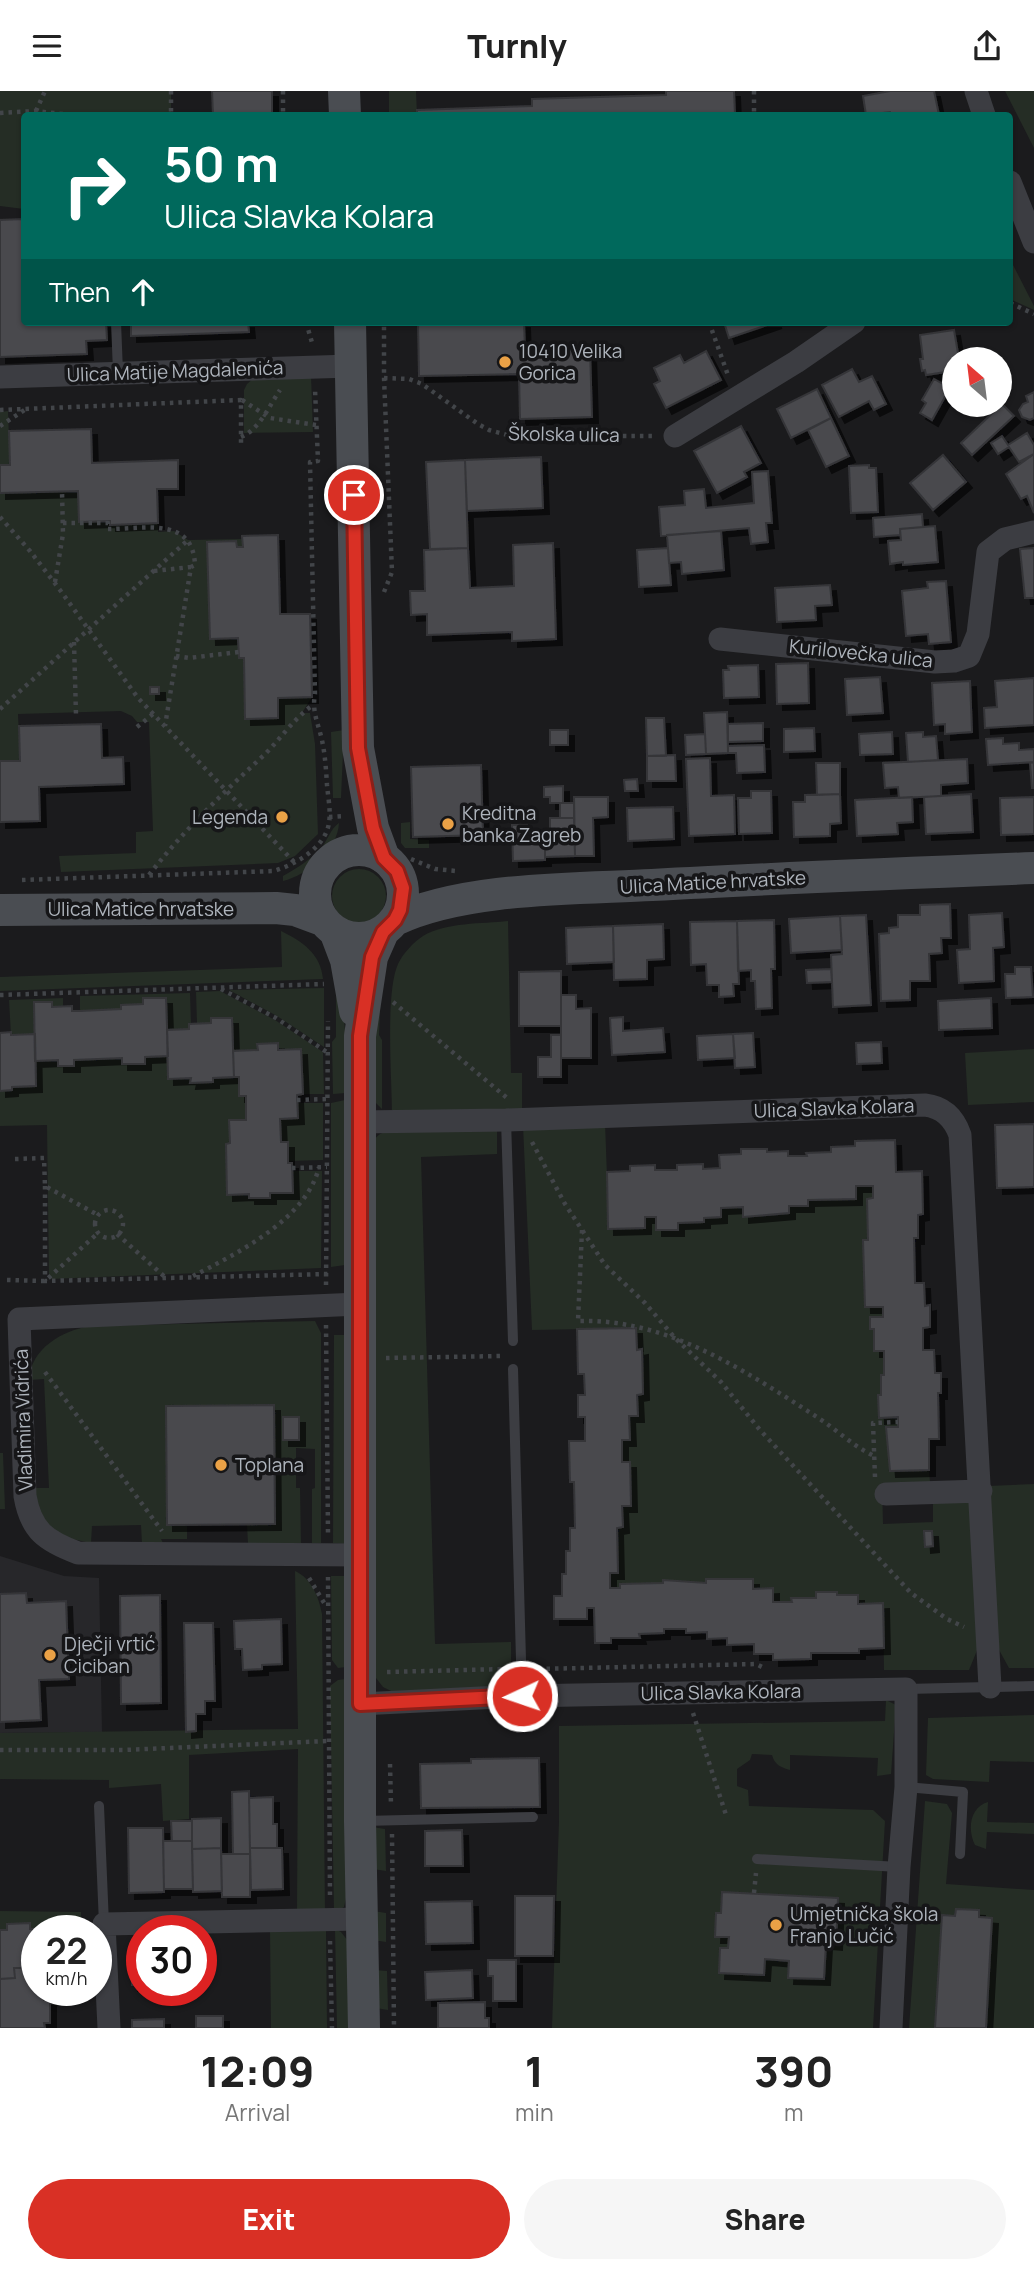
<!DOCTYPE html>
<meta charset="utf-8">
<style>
:root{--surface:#fff;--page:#f6f6f6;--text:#222;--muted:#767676;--accent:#d93025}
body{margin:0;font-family:Manrope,sans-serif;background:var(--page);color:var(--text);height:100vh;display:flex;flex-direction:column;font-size:26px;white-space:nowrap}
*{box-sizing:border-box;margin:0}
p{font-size:23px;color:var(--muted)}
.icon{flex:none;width:38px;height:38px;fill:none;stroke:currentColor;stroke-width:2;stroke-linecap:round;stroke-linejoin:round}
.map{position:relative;height:1937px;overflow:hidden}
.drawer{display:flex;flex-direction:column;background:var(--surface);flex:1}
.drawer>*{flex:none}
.guide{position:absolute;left:21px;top:21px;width:992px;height:214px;border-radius:7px;box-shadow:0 2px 5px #0004;background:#00695c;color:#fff;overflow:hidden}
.needle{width:46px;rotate:332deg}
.fabs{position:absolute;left:942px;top:256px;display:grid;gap:14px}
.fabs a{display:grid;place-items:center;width:70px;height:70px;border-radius:50%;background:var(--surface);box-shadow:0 2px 5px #0004;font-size:35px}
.speed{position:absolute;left:21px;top:1824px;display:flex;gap:14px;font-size:35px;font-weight:700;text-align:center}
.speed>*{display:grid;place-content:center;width:91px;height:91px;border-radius:50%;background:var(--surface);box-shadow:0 2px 5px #0004;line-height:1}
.speed small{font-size:18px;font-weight:400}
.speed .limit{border:10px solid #d22;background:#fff;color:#111}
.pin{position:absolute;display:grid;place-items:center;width:60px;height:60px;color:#fff;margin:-30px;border:4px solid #fff;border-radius:50%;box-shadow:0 2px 7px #0007}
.me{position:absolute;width:77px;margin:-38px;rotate:267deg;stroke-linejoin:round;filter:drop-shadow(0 0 5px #0008)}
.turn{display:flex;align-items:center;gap:24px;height:147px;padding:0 28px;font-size:32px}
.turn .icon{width:91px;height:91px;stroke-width:2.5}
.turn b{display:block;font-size:49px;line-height:60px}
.then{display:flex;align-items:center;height:66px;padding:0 28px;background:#0003;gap:14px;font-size:26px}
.eta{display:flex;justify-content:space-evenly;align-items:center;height:119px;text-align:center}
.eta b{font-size:42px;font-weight:800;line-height:49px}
.primary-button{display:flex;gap:14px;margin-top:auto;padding:14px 28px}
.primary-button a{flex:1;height:80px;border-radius:42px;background:var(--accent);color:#fff;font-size:28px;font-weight:800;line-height:80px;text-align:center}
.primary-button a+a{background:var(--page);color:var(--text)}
header{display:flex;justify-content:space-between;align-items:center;height:91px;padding:0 28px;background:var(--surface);font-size:32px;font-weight:800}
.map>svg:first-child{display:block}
</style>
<header><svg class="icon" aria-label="menu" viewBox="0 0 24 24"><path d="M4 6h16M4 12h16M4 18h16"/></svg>Turnly<svg class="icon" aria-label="share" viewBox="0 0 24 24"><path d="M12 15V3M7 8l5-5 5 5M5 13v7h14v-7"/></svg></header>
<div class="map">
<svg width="1034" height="1937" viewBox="0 0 1034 1937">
<defs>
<filter id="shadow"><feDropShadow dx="6" dy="6" stdDeviation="0" flood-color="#0009"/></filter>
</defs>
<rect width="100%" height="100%" fill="#1b1b1d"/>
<path fill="#27272a" d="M0,1465L64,1485L99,1487L102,1641L0,1642Z"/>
<path fill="#252d25" d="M0,0H171V24H24V118L0,115Z
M389,0H416L417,24H389Z
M1005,0H1034V57Z
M1010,168L1034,215V219L1010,208Z
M311,284L313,341L244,342V299L247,293L254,287Z
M8,320L10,374H0V321Z
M78,400L110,430V434L158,432V441L174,440L188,449L242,448L243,456H237L236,450L207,451L210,548L238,547L244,567L246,628L278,627V607L312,606L302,622H310L315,653L318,743L295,765L278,772L61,781L59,765L136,762V741L153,740L149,631H137L132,625L121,620L18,623L20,670H0V402Z
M344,639L341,707H333L331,641Z
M410,731V748L429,749V757H405L401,752V732Z
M339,732C338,758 308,784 283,790V785C297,777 312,768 322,756C328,748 331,737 339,732Z
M332 805a27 27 0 1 1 54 0a27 27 0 1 1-54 0Z
M508,830L511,982H522V1019L392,1023C392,988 385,902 398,873C403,862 414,851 423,845C446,831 482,833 508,830Z
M281,840C302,850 321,863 323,888L0,900V886L282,876Z
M324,897V956L277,925L229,899Z
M341,899L346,949V1002L333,1003L332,951L336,946V904Z
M381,899L379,944L382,949V1018L375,1011L374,917Z
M220,900L275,929L323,961L324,1003H303L301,958L278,959V952L258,953V959L233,960L232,927H211V932H197L196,901Z
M190,902L191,933H189V938L167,939L166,907H143V913L121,914V918L80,920V905Z
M63,907V916H52L51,911H34L35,943L11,944L9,909Z
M1034,958V1011L968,1014L965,962Z
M168,965L169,988L191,987V992L212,991L213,987L239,986V1005H246V1029L229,1030L230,1052L226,1053L227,1103H249V1107H270V1102H293V1080H322L321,1177L49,1188L47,1034L0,1035V1000L12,999V996L36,995L35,970L122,967L123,973H144L145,966Z
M345,1009V1174L331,1176V1012Z
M297,1012H323V1069L288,1070V1051H281L280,1028Z
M605,1032L609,1138L645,1137V1126H656L657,1139H678V1132L704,1131V1127L721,1126V1117L743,1116V1126L789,1122V1115H807L808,1109L856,1108V1095H873V1107L867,1108L868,1149H863L865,1216H883V1226L870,1227V1238H874V1260H884V1284H881L879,1326H898V1336L886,1337L890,1380L929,1379L930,1391L882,1392L883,1433L933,1431V1410L972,1408L978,1557L969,1579H884L883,1513H858V1504H837L836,1501H816V1507H792V1511H773L772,1498H753L752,1488H707L706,1492L664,1489L663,1492L610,1497V1482H618L617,1437L623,1436L622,1415H631L622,1371V1349H630L629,1325H637V1304L643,1303L642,1259H637L636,1237L532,1239L523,1034Z
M497,1036V1063L421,1066L435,1553L511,1551C511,1568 513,1585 499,1596L393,1601L383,1596L376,1587L372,1050L380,1043L390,1039Z
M315,1230L321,1242V1452H312V1398L315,1397V1358L296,1357V1397H300L301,1452L248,1453L247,1433H275L274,1314L166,1315L167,1434H187V1448H161L164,1454L142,1453L141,1434L92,1435L91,1452L67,1447L44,1432L32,1397H49L44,1288L29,1289C31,1257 62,1240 90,1235Z
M334,1244H346V1453L333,1452Z
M0,1362H3L5,1418H0Z
M1034,1393V1577H1009L998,1557L988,1395Z
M295,1480C311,1487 319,1506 322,1523L325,1821L297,1820L298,1658L189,1664V1728L163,1730L161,1693L109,1697V1689L0,1688V1642L298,1638Z
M331,1485H345L346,1576L338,1577L332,1569Z
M346,1588L347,1803L344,1816L334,1821L330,1595L338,1589Z
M886,1609L896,1614L891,1683L877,1685L878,1667L790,1664V1679C780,1676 775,1674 772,1664L752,1663L750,1669L737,1678V1695L748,1699L749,1715L873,1719L885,1730L873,1937H552L559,1730V1635L885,1630Z
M1034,1624V1671L990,1670L989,1691L933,1688L926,1684L928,1627Z
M925,1710L947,1713L952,1722L946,1793L1034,1799V1937H986L992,1827L979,1826L956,1818L955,1825L943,1824L935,1937H909Z
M988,1711L987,1731L1034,1732V1743L987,1741L986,1758L975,1754C967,1738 970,1716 988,1711Z
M372,1736L385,1738L386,1780L373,1778Z
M0,1820L81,1821V1839L30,1838L29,1832L7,1833V1839H0Z
M373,1820L386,1822V1851L373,1849Z
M270,1838L326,1840L327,1937H271Z
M335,1838L341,1841L348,1850L350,1937H337Z
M374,1879L387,1880L388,1919L376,1917Z"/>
<path fill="#48494d" stroke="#353539" stroke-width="2" filter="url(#shadow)" d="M212,0H272V24H213Z
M666,0H734L735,24H417V19L532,15V8L666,4Z
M890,0H934L939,24H891L890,21L866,24L863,5Z
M24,128V231H106L107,249L86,250L87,263L0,266V129Z
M131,231H248L249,241L131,245Z
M418,231H524L525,259L590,258L592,326L520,328L519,283L419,285Z
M724,231H776L729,247Z
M954,239L959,268H954L952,280L926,284L925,279L922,280L920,268H923L920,244Z
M706,260L721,289L666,317L654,293L660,290L654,277L680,264L684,272Z
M852,278L859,291L872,285L886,313L874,319L869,310L839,326L822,294Z
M934,288L950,297L932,329L920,322L926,312L922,309Z
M817,298L831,327L791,347L777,318Z
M1034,301V327L1030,329L1022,326L1019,319L1023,313L1028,311L1026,305Z
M1002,313L1014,325L972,364L961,352Z
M831,327L849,365L826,376L808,339Z
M741,335L761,372L744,381L747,386L717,402L694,360Z
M91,338L92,372L178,369V398H157L158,432L110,434V430L79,431L78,400L0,402V374H10L9,340Z
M1027,342L1034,354V363L1019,371L1009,356L998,363L991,352L1002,345L1008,354Z
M1034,363V422L1027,405L1021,408L1006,383Z
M943,364L966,391L933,419L910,392Z
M541,366L543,417L467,420L465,369Z
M465,369L468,457L430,458L426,371Z
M869,374V377H876L878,421L851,422L849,375Z
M768,380L772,432H766L768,451L751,453L749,437L661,445L659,416L685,414L684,400L704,398L706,417L754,412L752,381Z
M922,423L923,436L900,438V444L874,446L873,427Z
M935,435L938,471L903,474V471L890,473L888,450L901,449L900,438Z
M721,440L724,479L682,483L681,471L669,472L667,444Z
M278,444L280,523H310L312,606L278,607V627L245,628L244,567H239L238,547L210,548L207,451L236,450L237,456H243L242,445Z
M553,452L556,548L512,550V541L427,544V523L411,524L410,500H425L424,459L468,457L470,497L514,495L513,454Z
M668,457L671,494L639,496L637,459Z
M1034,457V507H1025L1020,458Z
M946,490L951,551L929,553L928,543L906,545L902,500L928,497L927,491Z
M830,494L832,514L815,515L816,529L777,531L775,497Z
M808,572L809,612L777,613L776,573Z
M758,574L759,606L724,607L723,579H729L728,575Z
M880,586L883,622L847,624L845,588Z
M1034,587V634L985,637L984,617L997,616L995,590Z
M970,590L972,641L945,643V633L934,634L932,592Z
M150,596H159V603H150Z
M727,621L728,662L706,663L704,622Z
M646,627H664L666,665H647Z
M763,632V650L728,651V633Z
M101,633L102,667L123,666L124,693L39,696L40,730L0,731V670H20L19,635Z
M814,637L815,660L784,661V638Z
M550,639H568V654H550Z
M892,641L893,663L860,664L859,643Z
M923,641V646L936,645L938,669L908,671L906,642Z
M705,643L706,663L686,664L685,644Z
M1003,647V653L1019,652V659L1034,658V671L988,674L986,648Z
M764,654L765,681L737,682L736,662H728V655Z
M675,664L676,690H647V665Z
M710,667L711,705L734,704L735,743L689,745L686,668Z
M967,668L968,692L941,694V705L899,707L898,696L885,697L883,672Z
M1034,671V697H1032L1030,672Z
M816,672H840V703L817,704Z
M481,674L483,744L413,746L411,676Z
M637,688L638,700H625L624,689Z
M563,695V712H550V706H544V696Z
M751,700H771L772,742L739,743L738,707H751Z
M840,703L841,732L830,733V745L794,746L793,711H805V704Z
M971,703L973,741L926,743L924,706Z
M574,706H608V726L593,727L594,765H575Z
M912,706L913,731L897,732L898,743L857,745L855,709Z
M1034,706V743L1001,744L1000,707Z
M560,712H574V727H560Z
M673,716L674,748L628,750L627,717Z
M550,727H574L575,765L545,766V745H550Z
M512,734H527L528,749H545V769L513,770Z
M950,813L951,847H941L942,862L929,863L930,890H910V909L881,910L879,843L889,842V837L898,836V824H920V814Z
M1002,822L1004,856L993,857L994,890L959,892L957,859L970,858L969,824Z
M866,824L871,914L833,916L831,864L842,863L840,825Z
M840,825L842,859L791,862L789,828Z
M774,829L775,878H771L772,917L756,918L755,890H751V879L738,880L737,830Z
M737,830L739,893H733L734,905L719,906V894H707L706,873L691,874L690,831Z
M663,833L664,868L647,869V888L614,889L613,835Z
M613,835L614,871L567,873L566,837Z
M1015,876H1031L1033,906L1006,907L1005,883H1015Z
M831,878L832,891L807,892L806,879Z
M561,880V935H519V881Z
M561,904H576V918L591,917V967H561Z
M143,907H166L168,965L145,966V973H122V967L74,969V975H58V969L35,970L34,911H52V916L72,915V920H80L121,918V914L143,913Z
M991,907L992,937L939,939L938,910Z
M623,926V940L663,937L665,961L612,964L610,927Z
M211,927H232L234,986L213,987V991L190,992L191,987L168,988L167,939L189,938V933L211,932Z
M11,941V944L35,943L36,995L12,996V999L0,1000V942Z
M753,942L755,976L735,977L733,943Z
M733,943L735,967L698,969L697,945Z
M551,944H561V986H538V966H551Z
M881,951L882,972L857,973L856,952Z
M278,952V959L301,958L303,1003L297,1004L298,1027L280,1028L281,1051H288V1072H292L293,1102H270V1107H249V1103L227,1104L226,1053L230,1052L229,1029H246V1005H239V986H234L233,960L258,959L257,953Z
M1034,1033V1096L997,1097L995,1034Z
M895,1049L896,1081L922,1080L923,1123L918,1124V1147H914L915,1192H924L925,1215L930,1214V1236L923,1237V1259H934L935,1282H941V1302H938L939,1348H929V1379L890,1380L886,1336H898V1326L879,1327L878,1304H881V1284H884V1260H874V1238H870V1226H883V1216H865L863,1149H868L867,1108L873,1107V1095H856V1108L808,1109V1115H789V1122L743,1126V1116L721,1117V1126L704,1127V1131L678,1132V1139H656V1126H645V1137L608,1138L607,1081L630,1080V1075L655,1074V1079H677V1074L703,1073V1078L720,1077L719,1064L741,1063V1058H767V1061L788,1060V1065H807L806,1062L831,1061V1056L855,1055V1050Z
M636,1237L637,1259L642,1258L643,1303L637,1304L638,1325H629L630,1349H622V1371H630L631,1415H622L623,1436L617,1437L618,1482H610V1497H620V1493L663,1492V1489L706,1492V1488H753V1498L773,1497V1511H792L791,1507H816V1501H837V1504H858V1513L883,1512L884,1557L859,1558V1562H811V1568L773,1569V1563H754V1553L727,1554V1547L707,1548V1541L686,1542V1538H664V1542L639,1543L640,1547H611V1552H595L594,1517H587V1528H554V1505H562V1483H566V1460H570V1437H575L574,1391H570L569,1350H585V1326H578V1304H585L584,1283H578L577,1238Z
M274,1314L275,1433L167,1434L166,1315Z
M283,1326H299V1349H283Z
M924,1440H932L933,1455L925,1456Z
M26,1502L27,1512L66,1510L69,1588L39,1589L41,1629L0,1631V1503Z
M160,1504L161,1612L121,1613L120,1505Z
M281,1528L282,1573L262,1574V1578L243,1579L242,1558H235L234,1530Z
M184,1532H213L215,1610H205V1623H196V1640L186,1641Z
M539,1667L540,1716L421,1717L420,1673L471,1672V1668Z
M249,1700L250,1763H233L232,1701Z
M273,1706V1733H277V1757H250L249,1707Z
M221,1727V1757L192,1758V1728Z
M171,1730H192V1750H172Z
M128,1737H163L164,1801L129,1802Z
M462,1739L463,1775H425V1740Z
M163,1750H192L193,1798H164Z
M221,1757L222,1800L193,1801L192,1758Z
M250,1757H282L283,1798L251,1799Z
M221,1763H250V1806H222Z
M722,1801L838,1807L836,1853L826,1852L824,1888L788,1887L789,1870L765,1868L764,1884L719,1882L720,1857H728L729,1846H715L716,1822H721Z
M515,1805H554L553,1865H515Z
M472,1810L473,1852L426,1853L425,1811Z
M956,1818L979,1819V1826L992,1827L986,1937H935L942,1824L955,1825Z
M30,1832V1838L51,1837V1839H37V1865H23L24,1877H14L15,1887L0,1888V1839H7V1833Z
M23,1865H37V1899H44V1909H50V1932H44L45,1937H0V1888L15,1887L14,1877H24Z
M132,1869H142V1894H132Z
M488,1869H516V1910H493V1885H488Z
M472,1879L473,1907L426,1909L425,1881Z
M485,1911V1927H489V1937H438V1912Z
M196,1925H223V1937H196Z
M164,1928V1937H132V1929Z"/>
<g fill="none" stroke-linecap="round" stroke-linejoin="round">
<path stroke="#424549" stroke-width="4.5" stroke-dasharray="3.5 5" stroke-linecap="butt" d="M171,0V24
M283,0V24
M754,0V24
M36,20L45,0
M0,22L36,20L71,24
M1010,212L1034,223
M306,231L313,255
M709,231L729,287
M384,287L409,288L422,293L478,333L489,339L511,345H654
M242,309L270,327L316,334
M0,319L241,309V355
M0,335L26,318
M241,346C260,338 269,315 280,299
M0,426L30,460L60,499L138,607L295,772
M63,432H108V438C144,438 193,425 195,474L191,476L165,635
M154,480L191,476
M55,491L63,443L62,400
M384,501L392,481L384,287V231
M74,551L76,624
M176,565L189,567L239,561
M0,618L188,449
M137,636L153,623
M329,726L346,725
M411,768L435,778L456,780
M149,784C183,740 222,703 263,665C280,649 293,628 313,614
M22,789L274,780C296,773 325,757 329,732C331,720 328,706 327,694C326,678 325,661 321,645C317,630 312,619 315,603L310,371L318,370L315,298
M221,898L276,927L328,962
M0,904L324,893
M393,911L507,1007
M297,1009L328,1008
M532,1051L565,1113L605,1174L645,1212L675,1247L721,1291L760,1339L911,1502L947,1528L964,1536
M15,1068L44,1067L45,1095L98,1124
M292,1077L327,1076
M45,1095V1190L328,1183
M95 1133a14 14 0 1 1 28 0a14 14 0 1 1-28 0Z
M582,1139L578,1230C667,1227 745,1280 817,1326C837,1339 853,1355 874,1365
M117,1143L166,1187
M193,1185C236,1163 307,1128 319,1076
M7,1189L45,1190L98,1142
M326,1194L328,930
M326,1234L328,1443
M386,1267L503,1265
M45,1281L162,1440
M875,1386L873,1332L898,1331
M328,1486L330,1807
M309,1487L326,1515
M538,1578L756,1573L762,1576
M387,1581L504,1578
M693,1622L727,1727
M0,1659H123L328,1650
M390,1673L391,1714
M392,1743L394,1937
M754,1802L756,1782
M330,1850L332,1937"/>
<path stroke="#3c3d42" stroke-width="10" d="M116,231L118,281
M506,1029L513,1250
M513,1278L522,1605
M906,1598L1034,1595
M906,1696L963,1701L960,1763
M99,1715L104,1833
M363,1730L533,1726
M757,1768L899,1776"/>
<path stroke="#3c3d42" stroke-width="23" d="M976,0L984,24
M1010,91L1034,151
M0,286L351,275
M675,345L796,271L854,231
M720,548L935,571L954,570L969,565L978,543L988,461L1005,448L1034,441
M359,1031L506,1029L925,1014C943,1016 954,1027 960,1044L990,1596
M359,1213L19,1228L25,1405C31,1440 46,1450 78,1462L360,1464
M886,1403L981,1400
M360,1613L522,1605L906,1598V1696L899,1776L891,1937
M109,1937L104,1833L361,1828"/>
<path stroke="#4a4d52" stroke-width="32" d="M344,0L345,24
M350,231L358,657L373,737L384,767
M315 803a44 44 0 1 1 88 0a44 44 0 1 1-88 0Z
M0,819L276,817L295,819L322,829
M395,829C464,796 575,798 652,794C779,787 906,782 1034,777
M335,840L346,869L355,920
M364,1937L360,1730V945L372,866L383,841"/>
</g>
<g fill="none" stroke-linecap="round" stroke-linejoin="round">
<defs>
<path id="route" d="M354,404L358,657L373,737L384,767L397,780L403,797L400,819L395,829L383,841L372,866L360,945V1613L522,1605"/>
</defs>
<use href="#route" stroke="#8d1f18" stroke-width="18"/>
<use href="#route" stroke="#d93025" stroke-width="12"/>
</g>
<g fill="#eaa146" stroke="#161618" stroke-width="2.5">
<circle cx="505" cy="271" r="7"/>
<circle cx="282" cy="726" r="7"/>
<circle cx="448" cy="733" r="7"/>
<circle cx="221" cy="1374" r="7"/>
<circle cx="50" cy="1564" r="7"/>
<circle cx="776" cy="1834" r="7"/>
</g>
<g text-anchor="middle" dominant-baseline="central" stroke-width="7" stroke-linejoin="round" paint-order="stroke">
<g font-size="19" fill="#aeb4bc" stroke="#161618" text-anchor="start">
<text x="519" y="260">10410 Velika<tspan x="519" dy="22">Gorica</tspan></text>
<text x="462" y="722">Kreditna<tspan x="462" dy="22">banka Zagreb</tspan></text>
<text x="268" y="726" text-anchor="end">Legenda</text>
<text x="235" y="1374">Toplana</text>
<text x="64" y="1553">Dječji vrtić<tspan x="64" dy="22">Ciciban</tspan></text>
<text x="790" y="1823">Umjetnička škola<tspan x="790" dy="22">Franjo Lučić</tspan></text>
</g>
<g font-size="19" fill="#aeb4bc" stroke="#161618">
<text transform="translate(175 280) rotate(-2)">Ulica Matije Magdalenića</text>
<text transform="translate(564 343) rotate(1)">Školska ulica</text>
<text transform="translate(861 562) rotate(6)">Kurilovečka ulica</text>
<text transform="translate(713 791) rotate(-3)">Ulica Matice hrvatske</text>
<text x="141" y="818">Ulica Matice hrvatske</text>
<text transform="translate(834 1017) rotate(-2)">Ulica Slavka Kolara</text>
<text transform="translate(23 1329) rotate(-92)">Vladimira Vidrića</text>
<text transform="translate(721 1601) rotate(-1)">Ulica Slavka Kolara</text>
</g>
</g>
</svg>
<div class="fabs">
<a><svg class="needle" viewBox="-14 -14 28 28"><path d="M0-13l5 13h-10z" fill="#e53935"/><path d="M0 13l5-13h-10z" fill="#767676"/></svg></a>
</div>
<div class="speed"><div>22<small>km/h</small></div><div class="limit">30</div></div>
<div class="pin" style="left:354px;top:404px;background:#d93025"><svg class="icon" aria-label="arrive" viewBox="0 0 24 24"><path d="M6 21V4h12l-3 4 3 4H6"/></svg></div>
<svg class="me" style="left:522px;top:1605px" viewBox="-20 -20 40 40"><circle r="17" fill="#d93025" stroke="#fff" stroke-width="3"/><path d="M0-11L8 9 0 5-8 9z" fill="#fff"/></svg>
<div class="guide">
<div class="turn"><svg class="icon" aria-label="right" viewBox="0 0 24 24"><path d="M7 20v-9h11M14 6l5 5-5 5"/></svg><div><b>50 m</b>Ulica Slavka Kolara</div></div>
<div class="then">Then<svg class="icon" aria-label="ahead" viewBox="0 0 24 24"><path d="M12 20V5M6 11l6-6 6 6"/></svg></div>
</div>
</div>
<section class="drawer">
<div class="eta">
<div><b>12:09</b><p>Arrival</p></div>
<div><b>1</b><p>min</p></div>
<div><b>390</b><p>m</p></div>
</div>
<div class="primary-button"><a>Exit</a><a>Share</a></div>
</section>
